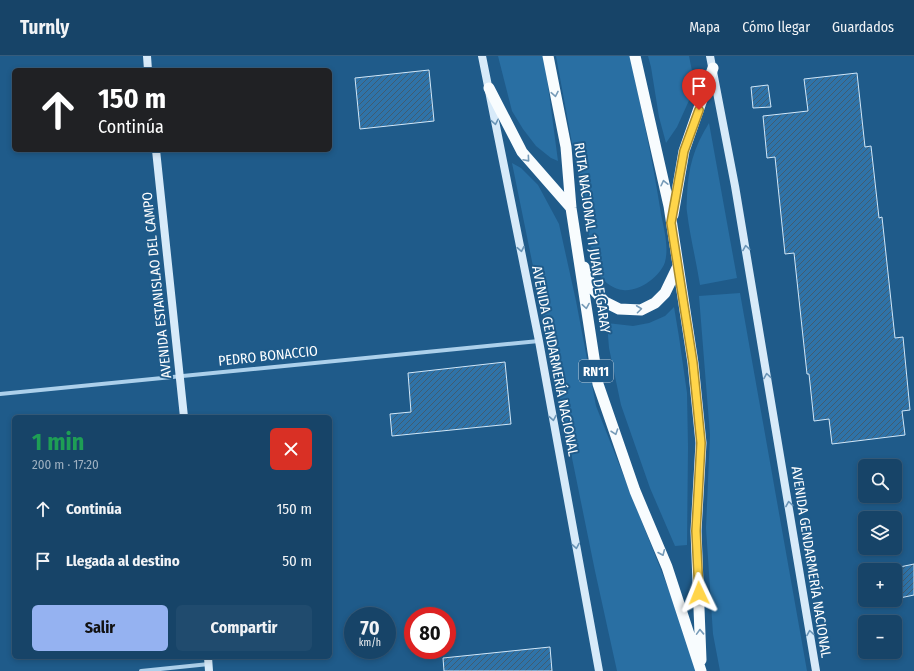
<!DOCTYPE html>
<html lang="es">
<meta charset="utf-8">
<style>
:root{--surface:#174468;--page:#204b6e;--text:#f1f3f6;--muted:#9eb0c0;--line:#365c7c;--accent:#95b2f1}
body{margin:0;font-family:"Fira Sans Condensed",sans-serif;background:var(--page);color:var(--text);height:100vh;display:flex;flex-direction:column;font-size:15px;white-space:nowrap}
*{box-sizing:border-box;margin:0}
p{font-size:13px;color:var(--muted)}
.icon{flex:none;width:22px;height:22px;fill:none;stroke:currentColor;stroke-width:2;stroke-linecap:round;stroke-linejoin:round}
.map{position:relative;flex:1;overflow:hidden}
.drawer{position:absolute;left:12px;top:359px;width:320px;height:244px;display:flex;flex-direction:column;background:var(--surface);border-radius:6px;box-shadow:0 2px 6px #0003,0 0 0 1px var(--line)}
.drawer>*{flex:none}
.guide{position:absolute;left:12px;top:12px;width:320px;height:84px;border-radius:6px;box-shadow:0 2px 6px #0003,0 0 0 1px var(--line);background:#202124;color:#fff;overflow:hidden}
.buttons{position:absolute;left:858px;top:403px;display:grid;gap:8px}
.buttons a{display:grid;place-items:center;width:44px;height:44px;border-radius:6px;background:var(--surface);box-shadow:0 2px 6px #0003,0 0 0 1px var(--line);font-size:20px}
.speed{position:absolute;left:344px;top:551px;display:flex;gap:8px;font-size:20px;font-weight:700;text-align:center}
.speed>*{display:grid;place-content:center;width:52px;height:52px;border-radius:50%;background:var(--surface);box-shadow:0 2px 6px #0003,0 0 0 1px var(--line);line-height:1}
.speed small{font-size:10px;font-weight:400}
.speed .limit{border:6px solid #d22;background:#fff;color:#111}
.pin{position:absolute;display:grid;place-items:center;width:34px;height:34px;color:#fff;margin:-41px -17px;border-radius:50% 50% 50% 0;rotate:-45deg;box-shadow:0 0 4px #0007}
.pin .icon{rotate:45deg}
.me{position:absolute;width:44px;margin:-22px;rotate:358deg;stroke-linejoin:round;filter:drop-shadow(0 0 3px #0008)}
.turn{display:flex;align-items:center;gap:14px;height:84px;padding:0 20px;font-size:18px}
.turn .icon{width:52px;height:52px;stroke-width:2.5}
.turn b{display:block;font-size:28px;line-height:34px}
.round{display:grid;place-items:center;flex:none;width:42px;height:42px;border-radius:6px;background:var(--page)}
.summary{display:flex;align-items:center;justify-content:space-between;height:68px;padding:0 20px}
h1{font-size:24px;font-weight:700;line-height:30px;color:#1e9e55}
.action{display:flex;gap:8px;margin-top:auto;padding:8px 20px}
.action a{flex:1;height:46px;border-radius:6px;background:var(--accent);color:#111;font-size:16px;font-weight:700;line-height:46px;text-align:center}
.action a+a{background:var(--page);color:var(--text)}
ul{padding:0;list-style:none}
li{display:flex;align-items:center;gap:12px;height:52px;padding:0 20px}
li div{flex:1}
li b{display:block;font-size:15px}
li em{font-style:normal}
header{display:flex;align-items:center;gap:24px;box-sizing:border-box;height:56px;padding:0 20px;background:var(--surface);border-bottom:1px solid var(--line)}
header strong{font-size:19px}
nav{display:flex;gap:22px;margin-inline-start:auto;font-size:14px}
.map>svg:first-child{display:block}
</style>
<header>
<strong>Turnly</strong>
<nav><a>Mapa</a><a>Cómo llegar</a><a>Guardados</a></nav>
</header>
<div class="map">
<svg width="914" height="615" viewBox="0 0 914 615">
<defs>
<pattern id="building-hatch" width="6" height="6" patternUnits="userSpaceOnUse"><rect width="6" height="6" fill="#2f73a8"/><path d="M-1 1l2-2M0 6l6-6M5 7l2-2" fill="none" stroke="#405c71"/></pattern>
</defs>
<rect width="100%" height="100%" fill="#1f5b8a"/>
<path fill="#296fa3" d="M498,0H544L558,105L551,102L536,90L523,73L512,55Z
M556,0H630C641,52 653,105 661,158C664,173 669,191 665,206C660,221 639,236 623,234C614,233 605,227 600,220C598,218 597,215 595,212Z
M648,0H689L692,15L691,40L677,71L666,87L659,61L651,11Z
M709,67L737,222L700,229C696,204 690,180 687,156C686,151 687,145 687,140C688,112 694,91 709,67Z
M512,107L521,112L538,129L559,168L576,245L596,350L701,615H617L595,515Z
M740,237L807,615H720L713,578L706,472L710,379L699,240Z
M674,251L679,281L687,337L688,391L687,489L675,490L650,432L621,349L609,292L607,267L633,270L649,267L665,260Z"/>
<path fill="url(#building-hatch)" stroke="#d1e7f8" d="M429,14L434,65L360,73L355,22Z
M857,17L865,91L871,90L879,162L882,161L895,282L903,281L910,354L902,355L905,379L832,388L829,363L814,365L809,318H807L794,197L785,198L775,101L767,102L763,60L808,55L804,23Z
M768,29L771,51L753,52L751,31Z
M505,306L511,368L392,380L390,358L411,356L408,317Z
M914,508V539L895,543V512Z
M550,591L552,615H444L443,602Z"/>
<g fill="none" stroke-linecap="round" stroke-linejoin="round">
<path stroke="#acd0eb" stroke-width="4" d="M0,338L539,285
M141,615L209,608"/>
<path stroke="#d7eaf9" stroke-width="8" d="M147,0L148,14
M482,0L539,285L599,615
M710,0L735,130L816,615
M156,94L184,361
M208,601L209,615"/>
<path stroke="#f8fcfe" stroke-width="11" d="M548,0L566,91L571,152L598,328L635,435L667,511L701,615
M635,0L669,150L693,307L701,387L696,475L701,604
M489,32L522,96L571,152
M673,159L684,95L713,12
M584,211L592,232L605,246L619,253L641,254L655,247L665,237L678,210"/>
</g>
<defs><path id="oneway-chevron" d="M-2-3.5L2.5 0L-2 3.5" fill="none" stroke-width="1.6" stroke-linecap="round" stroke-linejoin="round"/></defs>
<g stroke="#769bb8">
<use href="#oneway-chevron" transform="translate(555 38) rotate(79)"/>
<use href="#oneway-chevron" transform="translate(527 103) rotate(49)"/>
<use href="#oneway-chevron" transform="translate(664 127) rotate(-103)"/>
<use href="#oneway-chevron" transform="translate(586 250) rotate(81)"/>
<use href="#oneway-chevron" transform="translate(639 253) rotate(-7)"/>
<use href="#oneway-chevron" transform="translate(615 376) rotate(71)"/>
<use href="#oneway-chevron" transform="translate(662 497) rotate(67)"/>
<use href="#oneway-chevron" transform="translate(700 576) rotate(-92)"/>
</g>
<g stroke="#6994b6">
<use href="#oneway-chevron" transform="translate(495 66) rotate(79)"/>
<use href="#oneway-chevron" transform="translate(746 192) rotate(-99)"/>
<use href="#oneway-chevron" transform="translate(521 193) rotate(79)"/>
<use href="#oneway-chevron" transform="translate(767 320) rotate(-99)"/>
<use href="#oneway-chevron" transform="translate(553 362) rotate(80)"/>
<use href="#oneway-chevron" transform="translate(789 448) rotate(-99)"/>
<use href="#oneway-chevron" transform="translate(576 490) rotate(80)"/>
<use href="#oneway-chevron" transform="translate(810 577) rotate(-99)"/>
</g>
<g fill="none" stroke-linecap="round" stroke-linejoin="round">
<defs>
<path id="route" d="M699,54L684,95L671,167L693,307L701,387L696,475L699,537"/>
</defs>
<use href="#route" stroke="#a68a30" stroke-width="10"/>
<use href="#route" stroke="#ffd54a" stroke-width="7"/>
</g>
<g text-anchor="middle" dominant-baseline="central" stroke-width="4" stroke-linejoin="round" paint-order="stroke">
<rect fill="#1f5b8a" stroke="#bccedc" stroke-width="1" x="579" y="304" width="34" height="22" rx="3"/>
<g font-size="13" font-weight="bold" fill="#fff">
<text x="596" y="315">RN11</text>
</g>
<g font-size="14" fill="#fff" stroke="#1f5b8a">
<text transform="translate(592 182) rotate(82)">RUTA NACIONAL 11 JUAN DE GARAY</text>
<text transform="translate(157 229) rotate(-96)">AVENIDA ESTANISLAO DEL CAMPO</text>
<text transform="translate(268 300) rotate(-6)">PEDRO BONACCIO</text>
<text transform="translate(555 305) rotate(79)">AVENIDA GENDARMERÍA NACIONAL</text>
<text transform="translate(811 506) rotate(81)">AVENIDA GENDARMERÍA NACIONAL</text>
</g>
</g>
</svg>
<div class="buttons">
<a><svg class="icon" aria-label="search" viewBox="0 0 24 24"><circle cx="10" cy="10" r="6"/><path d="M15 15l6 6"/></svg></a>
<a><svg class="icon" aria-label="layers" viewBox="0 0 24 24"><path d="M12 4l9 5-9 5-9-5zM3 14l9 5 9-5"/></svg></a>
<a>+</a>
<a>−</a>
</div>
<div class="speed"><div>70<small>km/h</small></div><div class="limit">80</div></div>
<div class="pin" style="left:699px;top:54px;background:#d93025"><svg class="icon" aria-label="arrive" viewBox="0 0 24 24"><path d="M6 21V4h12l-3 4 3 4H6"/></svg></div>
<svg class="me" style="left:699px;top:537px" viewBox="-20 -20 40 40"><path d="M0-17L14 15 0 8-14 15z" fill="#ffd54a" stroke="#fff" stroke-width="4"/></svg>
<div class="guide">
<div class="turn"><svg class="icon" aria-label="ahead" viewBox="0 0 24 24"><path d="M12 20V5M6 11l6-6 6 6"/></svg><div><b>150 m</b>Continúa</div></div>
</div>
<section class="drawer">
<div class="summary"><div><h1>1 min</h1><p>200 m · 17:20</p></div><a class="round" style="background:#d93025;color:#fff"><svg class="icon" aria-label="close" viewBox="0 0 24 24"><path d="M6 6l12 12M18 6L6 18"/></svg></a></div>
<ul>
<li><svg class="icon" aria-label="ahead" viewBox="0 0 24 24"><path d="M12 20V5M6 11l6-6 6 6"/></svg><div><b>Continúa</b></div><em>150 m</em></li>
<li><svg class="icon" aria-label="arrive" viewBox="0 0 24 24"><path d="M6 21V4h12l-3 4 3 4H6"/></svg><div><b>Llegada al destino</b></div><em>50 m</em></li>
</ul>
<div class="action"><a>Salir</a><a>Compartir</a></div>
</section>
</div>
